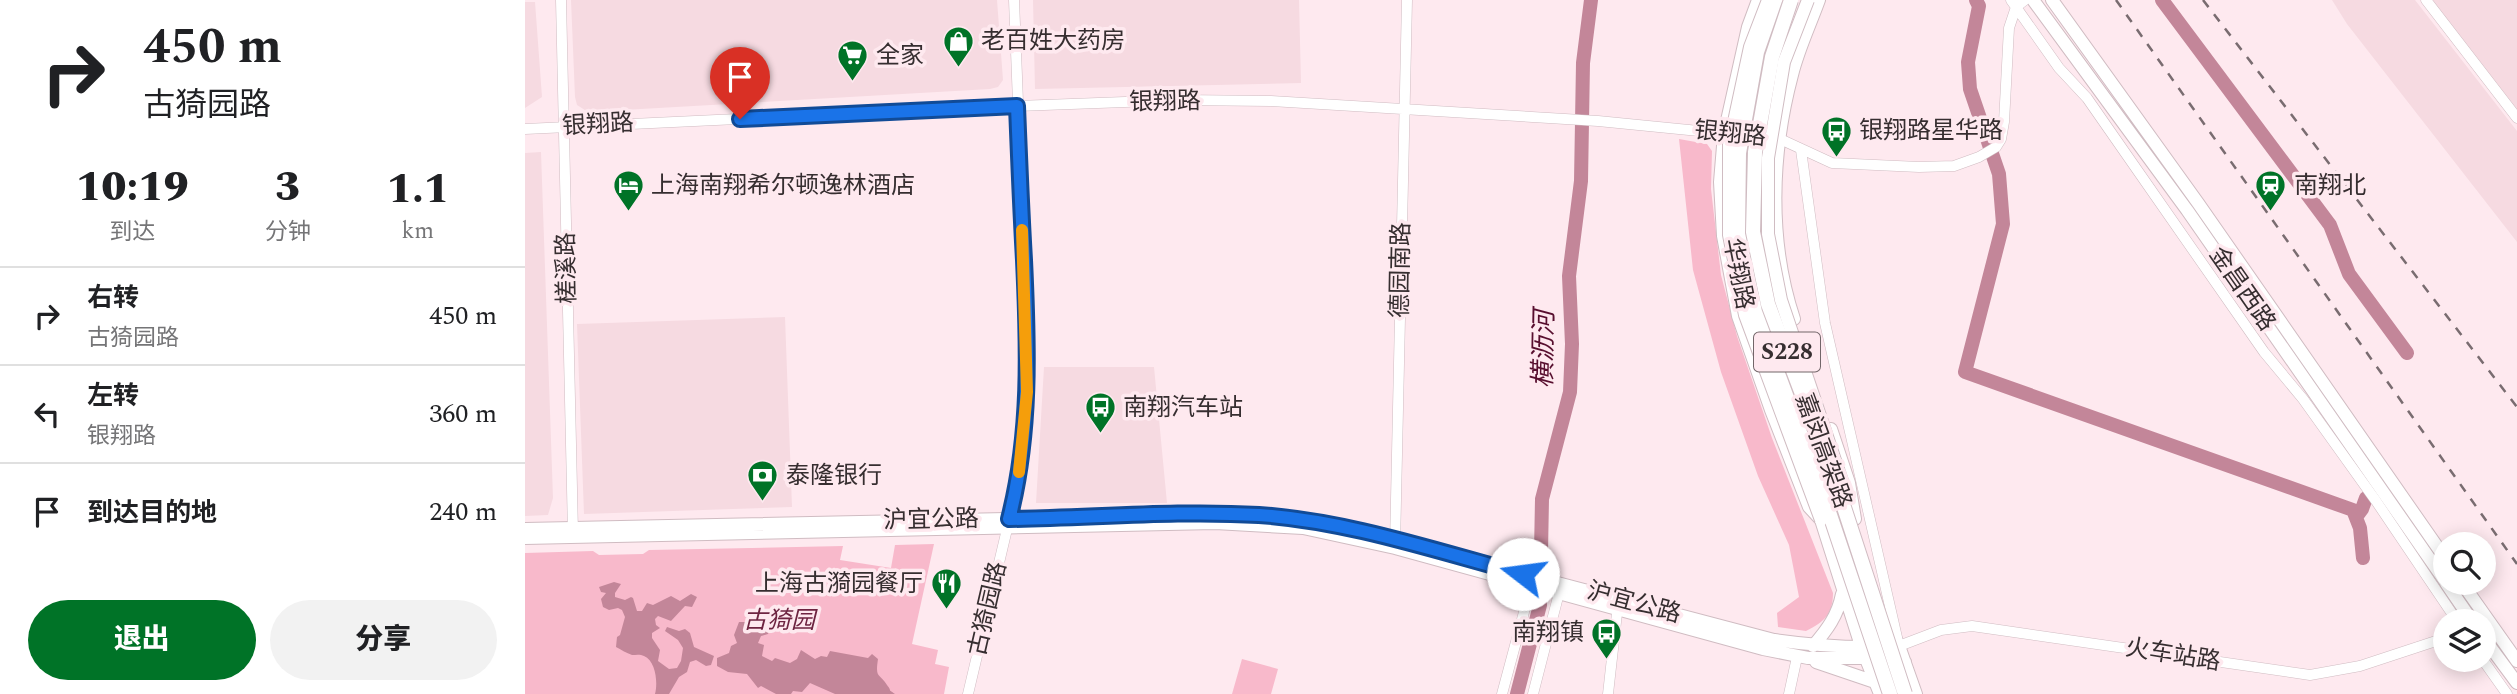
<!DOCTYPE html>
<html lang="zh">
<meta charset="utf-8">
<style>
:root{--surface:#fff;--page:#f2f2f2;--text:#202124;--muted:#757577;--line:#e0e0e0;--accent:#007327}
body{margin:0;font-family:Spectral,"Noto Sans SC",serif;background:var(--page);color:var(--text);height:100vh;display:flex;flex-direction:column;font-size:26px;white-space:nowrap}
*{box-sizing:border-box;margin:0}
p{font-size:23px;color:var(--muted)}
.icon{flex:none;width:38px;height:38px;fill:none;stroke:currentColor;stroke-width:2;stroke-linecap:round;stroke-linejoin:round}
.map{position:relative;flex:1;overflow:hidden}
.details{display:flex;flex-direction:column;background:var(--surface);width:525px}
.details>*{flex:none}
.banner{background:#fff;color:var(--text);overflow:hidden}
.controls{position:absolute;left:1908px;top:532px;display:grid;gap:14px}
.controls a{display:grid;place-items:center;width:63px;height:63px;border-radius:50%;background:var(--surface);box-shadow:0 4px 18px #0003;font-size:35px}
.pin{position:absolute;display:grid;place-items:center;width:60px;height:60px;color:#fff;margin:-72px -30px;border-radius:50% 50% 50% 0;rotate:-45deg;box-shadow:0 0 7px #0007}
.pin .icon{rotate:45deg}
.me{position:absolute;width:77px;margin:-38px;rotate:285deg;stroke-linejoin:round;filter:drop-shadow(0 0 5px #0008)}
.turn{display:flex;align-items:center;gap:24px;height:147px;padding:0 28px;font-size:32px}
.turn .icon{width:91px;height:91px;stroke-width:2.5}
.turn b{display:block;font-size:49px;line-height:60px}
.eta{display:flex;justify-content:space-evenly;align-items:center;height:119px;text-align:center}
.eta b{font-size:42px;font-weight:800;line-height:49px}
.cta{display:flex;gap:14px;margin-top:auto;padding:14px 28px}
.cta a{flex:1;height:80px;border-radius:42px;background:var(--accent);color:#fff;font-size:28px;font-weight:800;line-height:80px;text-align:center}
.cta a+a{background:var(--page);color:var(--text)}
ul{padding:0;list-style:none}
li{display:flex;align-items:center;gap:21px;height:98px;padding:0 28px;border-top:2px solid var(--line)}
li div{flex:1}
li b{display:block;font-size:26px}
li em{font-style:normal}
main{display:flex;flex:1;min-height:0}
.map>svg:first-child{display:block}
</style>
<main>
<section class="details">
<div class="banner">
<div class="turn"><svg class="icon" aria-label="right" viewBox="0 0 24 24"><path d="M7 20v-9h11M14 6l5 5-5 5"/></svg><div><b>450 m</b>古猗园路</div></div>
</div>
<div class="eta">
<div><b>10:19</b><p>到达</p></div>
<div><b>3</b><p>分钟</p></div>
<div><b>1.1</b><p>km</p></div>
</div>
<ul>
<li><svg class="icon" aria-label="right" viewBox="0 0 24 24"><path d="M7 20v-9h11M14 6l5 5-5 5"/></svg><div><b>右转</b><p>古猗园路</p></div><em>450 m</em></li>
<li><svg class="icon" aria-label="left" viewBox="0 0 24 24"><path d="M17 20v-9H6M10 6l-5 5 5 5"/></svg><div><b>左转</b><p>银翔路</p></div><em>360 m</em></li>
<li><svg class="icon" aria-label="arrive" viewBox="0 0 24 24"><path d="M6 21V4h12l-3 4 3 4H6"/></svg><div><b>到达目的地</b></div><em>240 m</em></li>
</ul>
<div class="cta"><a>退出</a><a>分享</a></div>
</section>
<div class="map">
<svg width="1992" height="694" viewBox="0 0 1992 694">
<rect width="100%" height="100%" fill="#fee9ef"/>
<path fill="#f6dae1" d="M46,0H472L478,80L473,87L465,89L63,112L52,105L50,97Z
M508,0H774L776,83L510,89Z
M1807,0H1890L1992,131V242L1822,24Z
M1905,0H1992V115Z
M0,2H10L17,97L0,108Z
M16,152L28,498L23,515L0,516V153Z
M260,317L267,507L59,514L52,324Z
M519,367H629L642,503H511Z"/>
<path fill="#f8b9cb" d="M1154,139L1182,144L1187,151L1186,189L1196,275L1212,336L1247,438L1308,593C1308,613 1300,622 1281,631L1253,627L1252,613L1274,597L1264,545L1233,476L1196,372L1168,270Z
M409,544L387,644L413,650L410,664L424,667L419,694H0V553L68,551L74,555L118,554L124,550L318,546L315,560L366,568L370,545Z
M717,659L753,669L746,694H707Z"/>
<path fill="#c38699" d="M89,582L96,584L90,593V597L100,600L106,597L108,598L112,611H117L122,603L128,605L146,596L155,601L166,594L172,597L167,607L160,606L146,621L133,616L130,619L131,625L135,628L127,633V638L135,650L133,661L144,669L152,668L156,661L158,648L153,640L140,631L142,627L154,631L160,629L165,633L169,647L189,656L186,665L181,666L171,660L165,662L162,672L154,677L144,694H130C133,683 131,661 119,656C115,654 111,655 107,655C101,653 97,650 91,647L92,637L95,635L100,617L97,610L93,608L84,610L78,607L76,599L81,593L76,592L74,587Z
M214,622H224L245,629L243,634L236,636L233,643L239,645L237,656L247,661L250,658L265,663L272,659L276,650L290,659L296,656L302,657L305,651L343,658L347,654L353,659C350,679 354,672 362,685C369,694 360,687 370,694H310L285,683L277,692L268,691L266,694H251L236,686L233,688L222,674L203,672L192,666V658L204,653L206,646L212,643L209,635Z"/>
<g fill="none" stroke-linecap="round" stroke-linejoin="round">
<path stroke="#c38699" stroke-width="14" d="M1451,0L1454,6L1443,62L1445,89L1474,174L1478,224L1440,372L1828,510L1835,528L1838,558
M1637,0L1805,225L1824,274L1882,353
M1831,517L1837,509L1841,498
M992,694L1015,605L1017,499L1045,392L1047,344L1044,276L1056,181L1058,63L1066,0"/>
<defs>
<path id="minor" d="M36,0L48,533
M1486,0L1534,68L1562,98L1739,352L1778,399L1851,501L1932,621
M1901,0L1992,118
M0,129L492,106L654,100L746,101L1073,121L1255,139L1307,163L1394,167L1429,166L1454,157L1471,147L1476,139L1479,122L1484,28L1491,7L1500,0
M1276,150L1300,323L1374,646L1416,630L1447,626L1785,675L1835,666L1920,638
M870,545L882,0
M1958,660L1982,694
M443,694L491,491L500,417L501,307L489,0
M977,694L999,612L998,578
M1008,694L1034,593
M1083,694L1093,604
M1264,694L1272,657"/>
<path id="major" d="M1233,0L1223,27L1199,134L1195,182L1198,236L1213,316L1246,410L1284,507L1296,520L1337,649L1355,694
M1508,0L1662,210L1920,581
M1527,0L1673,203L1920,558
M1269,319C1243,241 1246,154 1267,75C1273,50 1285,25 1294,0
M1306,429L1324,483L1330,519
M642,516L734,515L770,519
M0,529L525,518
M846,534L1249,640C1291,646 1331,649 1374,646
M0,538L690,523L778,528L870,548L1238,649L1283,658H1341L1380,662
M1921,583L1947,621
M1937,583L1992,661
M1361,620L1374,646L1391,694
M1958,637L1992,683
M1288,646C1302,630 1313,615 1317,594
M1291,662L1350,682"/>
</defs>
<use href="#minor" stroke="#d0bcc2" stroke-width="11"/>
<use href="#major" stroke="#d0bcc2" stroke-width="14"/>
<use href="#minor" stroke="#fff" stroke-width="10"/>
<use href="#major" stroke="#fff" stroke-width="12"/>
<path stroke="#796c70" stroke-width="2.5" stroke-dasharray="9 9" stroke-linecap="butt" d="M1591,0L1992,564
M1678,0L1992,407"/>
<defs>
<path id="major-bridge" d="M1243,0L1225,47L1204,145V235L1220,315L1296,520
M1283,0L1259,62L1243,158V234L1256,300L1320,490"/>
<path id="highway-bridge" d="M1250,0L1232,52L1214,153L1213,234L1230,312L1299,497L1365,694
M1266,0L1247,57L1230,152L1228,232L1243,304L1314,492L1380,694"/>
</defs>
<use href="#major-bridge" stroke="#d0bcc2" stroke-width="14" stroke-linecap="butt"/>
<use href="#highway-bridge" stroke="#d0bcc2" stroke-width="16" stroke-linecap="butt"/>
<use href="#major-bridge" stroke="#fff" stroke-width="12"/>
<use href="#highway-bridge" stroke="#fff" stroke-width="14"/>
</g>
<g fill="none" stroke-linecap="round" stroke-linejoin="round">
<defs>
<path id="route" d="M215,119L492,106C494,157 496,208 499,260C503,346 506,434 484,519C566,518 652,510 734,515C823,521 911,551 998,574"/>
</defs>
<use href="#route" stroke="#114b97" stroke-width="18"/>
<use href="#route" stroke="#1a73e8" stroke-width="12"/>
<path stroke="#f59e0b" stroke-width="12" d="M494,472L502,392L497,230"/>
</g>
<defs>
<symbol id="shop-pin" viewBox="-11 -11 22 30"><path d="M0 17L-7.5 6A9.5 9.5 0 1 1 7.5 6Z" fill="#007327" stroke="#fee9ef"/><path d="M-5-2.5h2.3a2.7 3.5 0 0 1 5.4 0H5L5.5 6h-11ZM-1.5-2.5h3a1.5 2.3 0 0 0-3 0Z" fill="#fff"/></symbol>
<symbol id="supermarket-pin" viewBox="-11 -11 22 30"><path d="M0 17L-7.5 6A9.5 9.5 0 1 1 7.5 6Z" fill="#007327" stroke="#fee9ef"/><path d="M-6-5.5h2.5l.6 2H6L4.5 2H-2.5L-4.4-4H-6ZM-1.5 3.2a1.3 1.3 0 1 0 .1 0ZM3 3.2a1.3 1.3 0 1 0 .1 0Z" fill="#fff"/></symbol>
<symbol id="bus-pin" viewBox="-11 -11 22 30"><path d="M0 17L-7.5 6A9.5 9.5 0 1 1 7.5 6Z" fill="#007327" stroke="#fee9ef"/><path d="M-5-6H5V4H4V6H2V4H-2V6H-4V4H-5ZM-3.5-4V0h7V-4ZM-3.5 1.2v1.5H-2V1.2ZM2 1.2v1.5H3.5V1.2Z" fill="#fff"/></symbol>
<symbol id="hotel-pin" viewBox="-11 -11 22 30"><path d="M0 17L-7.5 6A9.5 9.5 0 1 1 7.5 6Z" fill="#007327" stroke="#fee9ef"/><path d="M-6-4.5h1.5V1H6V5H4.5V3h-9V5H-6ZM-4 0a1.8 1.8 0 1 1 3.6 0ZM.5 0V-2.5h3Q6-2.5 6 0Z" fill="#fff"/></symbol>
<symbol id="station-pin" viewBox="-11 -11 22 30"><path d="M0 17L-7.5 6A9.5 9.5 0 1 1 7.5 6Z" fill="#007327" stroke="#fee9ef"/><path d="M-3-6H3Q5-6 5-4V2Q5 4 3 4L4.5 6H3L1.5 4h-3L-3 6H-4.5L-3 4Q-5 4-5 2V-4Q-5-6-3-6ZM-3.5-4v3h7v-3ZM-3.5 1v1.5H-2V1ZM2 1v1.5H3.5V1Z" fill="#fff"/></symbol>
<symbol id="bank-pin" viewBox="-11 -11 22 30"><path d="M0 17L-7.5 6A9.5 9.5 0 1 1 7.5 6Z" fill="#007327" stroke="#fee9ef"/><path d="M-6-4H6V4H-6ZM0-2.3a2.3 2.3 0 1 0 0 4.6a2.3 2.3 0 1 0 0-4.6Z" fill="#fff"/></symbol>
<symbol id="restaurant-pin" viewBox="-11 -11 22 30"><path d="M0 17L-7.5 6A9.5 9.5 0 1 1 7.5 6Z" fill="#007327" stroke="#fee9ef"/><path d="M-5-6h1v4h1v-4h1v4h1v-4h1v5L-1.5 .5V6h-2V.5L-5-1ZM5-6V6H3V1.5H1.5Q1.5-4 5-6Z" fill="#fff"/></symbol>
</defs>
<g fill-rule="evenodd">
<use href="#shop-pin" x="416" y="24" width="35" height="47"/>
<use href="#supermarket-pin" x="310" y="38" width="35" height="47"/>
<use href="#bus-pin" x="1294" y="114" width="35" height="47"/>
<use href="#hotel-pin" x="86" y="168" width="35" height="47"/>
<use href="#station-pin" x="1728" y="168" width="35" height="47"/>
<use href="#bus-pin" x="558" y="390" width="35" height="47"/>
<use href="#bank-pin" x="220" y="458" width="35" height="47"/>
<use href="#restaurant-pin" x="404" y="566" width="35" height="47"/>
<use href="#bus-pin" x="1064" y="616" width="35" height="47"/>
</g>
<g text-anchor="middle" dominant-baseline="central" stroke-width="7" stroke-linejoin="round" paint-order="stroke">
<rect fill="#fee9ef" stroke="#726669" stroke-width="2" x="1229" y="332.5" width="66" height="39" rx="5"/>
<g font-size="23" font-weight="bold" fill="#362e30">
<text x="1262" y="352">S228</text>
</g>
<g font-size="24" fill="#362e30" stroke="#fee9ef" text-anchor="start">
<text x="456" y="41">老百姓大药房</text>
<text x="351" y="56">全家</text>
<text x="1334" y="131">银翔路星华路</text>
<text x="126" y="186">上海南翔希尔顿逸林酒店</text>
<text x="1769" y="186">南翔北</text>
<text x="598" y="408">南翔汽车站</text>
<text x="261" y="476">泰隆银行</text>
<text x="398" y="584" text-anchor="end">上海古漪园餐厅</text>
<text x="1059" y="633" text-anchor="end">南翔镇</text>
</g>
<g font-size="24" fill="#362e30" stroke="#fee9ef">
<text transform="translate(640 102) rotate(-1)">银翔路</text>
<text transform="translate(73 125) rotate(-3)">银翔路</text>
<text transform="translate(1205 134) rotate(6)">银翔路</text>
<text transform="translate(42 268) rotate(-91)">槎溪路</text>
<text transform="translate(876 270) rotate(-89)">德园南路</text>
<text transform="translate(1213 274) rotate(79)">华翔路</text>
<text transform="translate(1717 289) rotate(55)">金昌西路</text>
<text transform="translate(1298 451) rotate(70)">嘉闵高架路</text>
<text transform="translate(406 520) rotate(-1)">沪宜公路</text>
<text transform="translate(1109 603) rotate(15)">沪宜公路</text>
<text transform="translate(463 609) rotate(-77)">古猗园路</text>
<text transform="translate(1648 655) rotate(9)">火车站路</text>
</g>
<g font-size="24" font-style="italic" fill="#6e2441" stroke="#fee9ef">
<text x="254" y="621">古猗园</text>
</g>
<g font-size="26" font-style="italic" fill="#580f2f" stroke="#fee9ef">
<text transform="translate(1019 349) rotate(-89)">横沥河</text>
</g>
</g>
</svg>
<div class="controls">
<a><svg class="icon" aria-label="search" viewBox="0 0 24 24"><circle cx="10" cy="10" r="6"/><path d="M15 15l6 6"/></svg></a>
<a><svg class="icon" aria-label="layers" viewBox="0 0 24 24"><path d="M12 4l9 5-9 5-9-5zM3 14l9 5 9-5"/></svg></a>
</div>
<div class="pin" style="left:215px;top:119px;background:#d93025"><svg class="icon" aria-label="arrive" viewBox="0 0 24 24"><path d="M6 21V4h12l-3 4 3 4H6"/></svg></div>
<svg class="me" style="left:998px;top:574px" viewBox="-20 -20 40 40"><circle r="19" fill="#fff"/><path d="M0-13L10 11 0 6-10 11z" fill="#1a73e8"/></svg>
</div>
</main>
